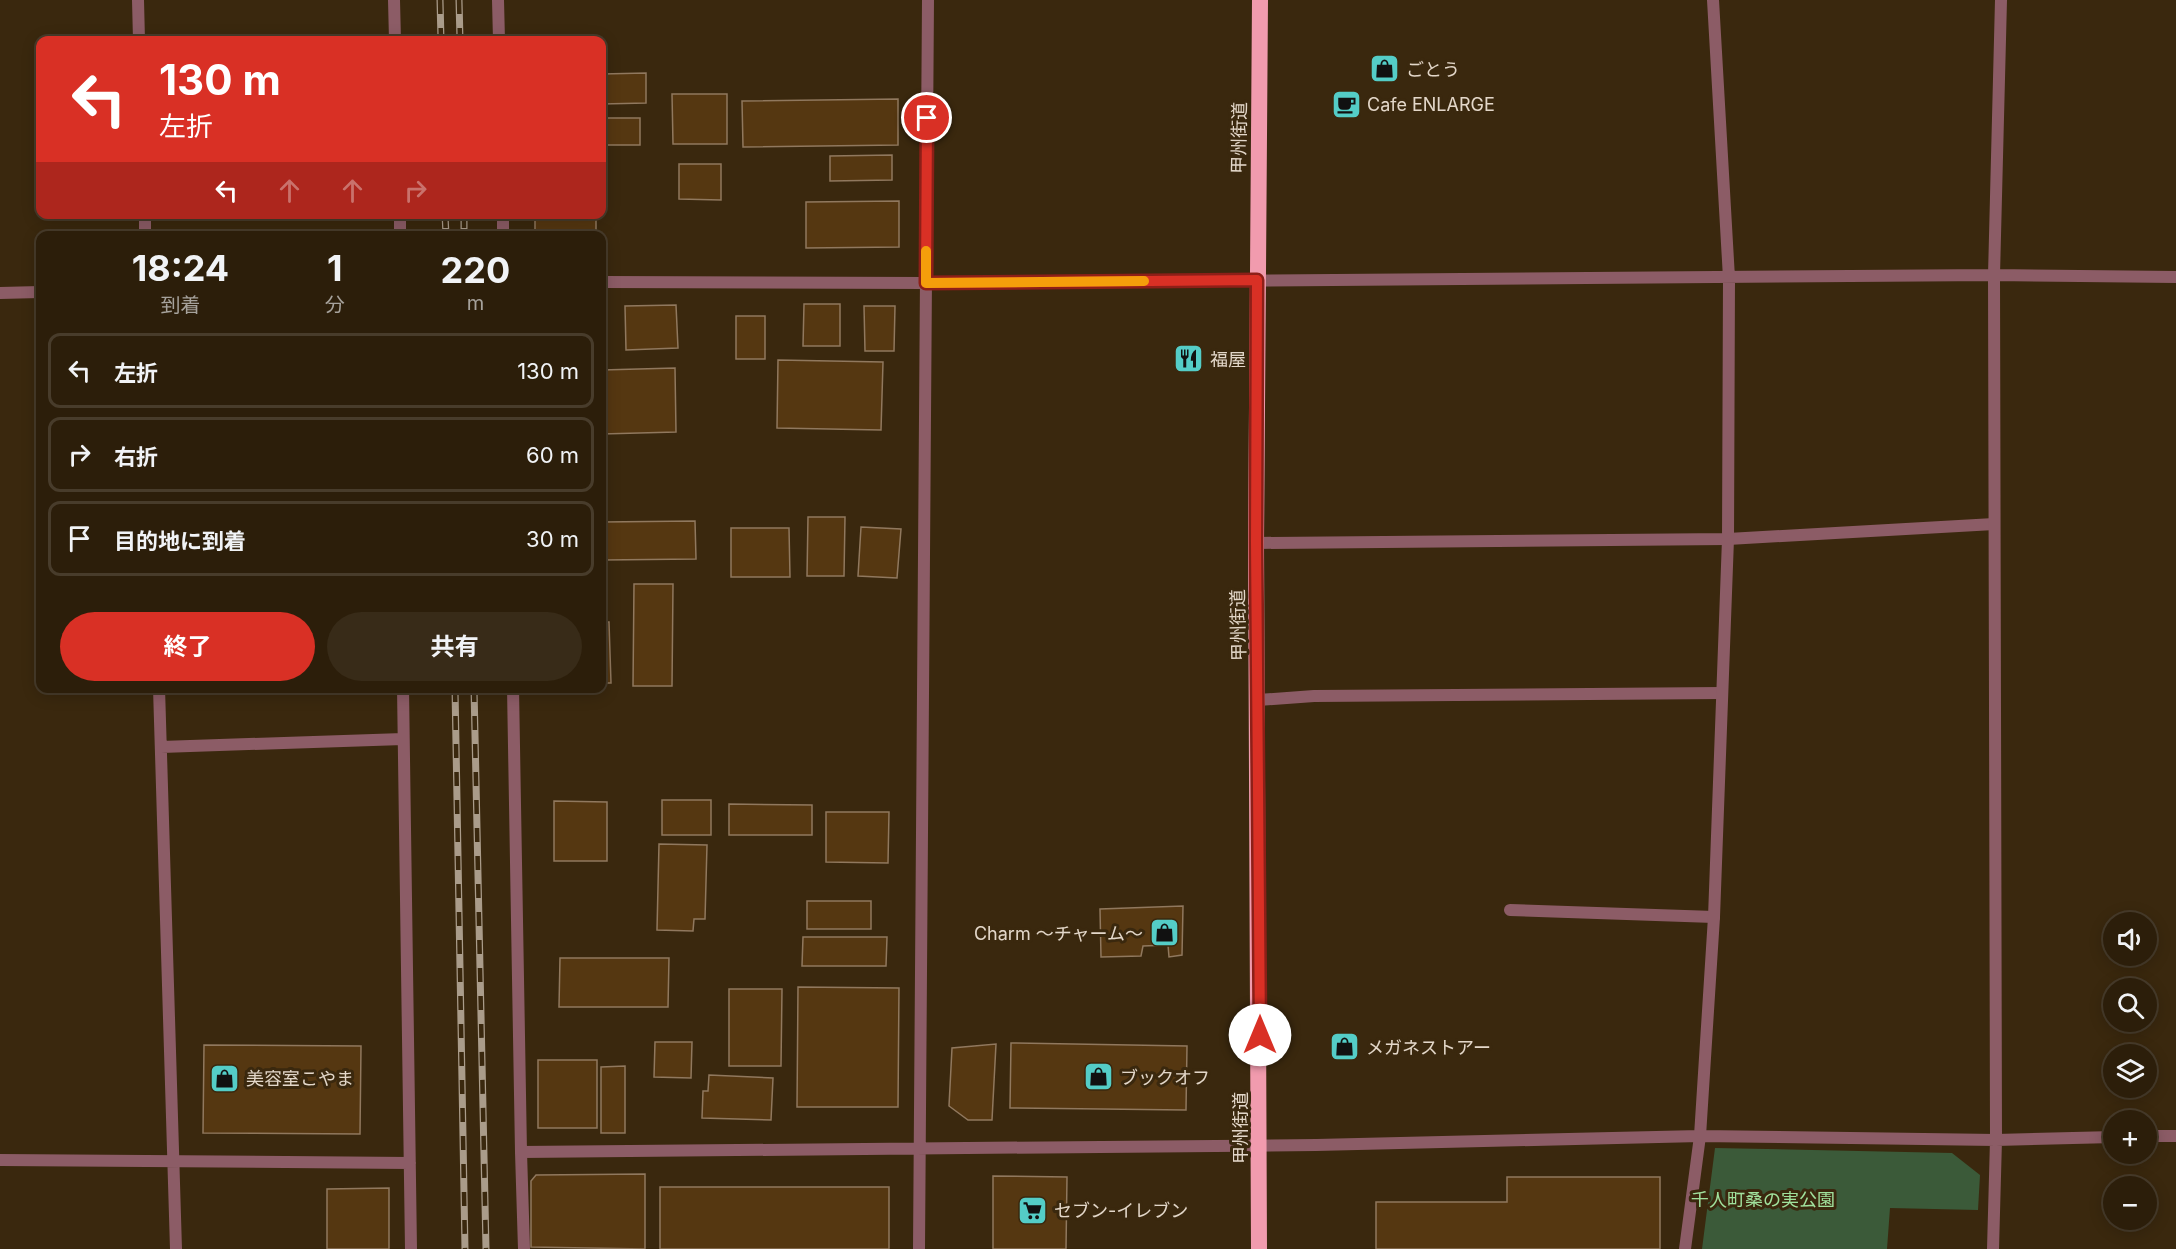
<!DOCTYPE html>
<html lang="ja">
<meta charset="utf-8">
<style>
:root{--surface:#2c1e0a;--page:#382b18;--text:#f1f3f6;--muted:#a6a29c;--line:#483c2b;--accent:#d93025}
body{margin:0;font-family:Inter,"Noto Sans JP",sans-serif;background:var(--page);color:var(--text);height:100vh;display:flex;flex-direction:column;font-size:22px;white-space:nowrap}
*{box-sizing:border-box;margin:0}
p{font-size:20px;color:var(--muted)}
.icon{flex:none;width:33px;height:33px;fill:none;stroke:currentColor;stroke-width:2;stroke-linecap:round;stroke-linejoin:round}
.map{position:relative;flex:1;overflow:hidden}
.sheet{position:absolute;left:36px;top:231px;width:570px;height:462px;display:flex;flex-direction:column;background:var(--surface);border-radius:12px;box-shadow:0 3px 15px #0003,0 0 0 2px var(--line)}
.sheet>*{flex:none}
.top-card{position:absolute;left:36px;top:36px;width:570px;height:183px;border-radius:12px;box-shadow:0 3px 15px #0003,0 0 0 2px var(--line);background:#d93025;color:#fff;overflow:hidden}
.fabs{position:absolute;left:2103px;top:912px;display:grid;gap:12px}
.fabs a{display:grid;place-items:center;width:54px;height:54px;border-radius:50%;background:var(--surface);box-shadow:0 3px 15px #0003,0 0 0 2px var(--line);font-size:30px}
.pin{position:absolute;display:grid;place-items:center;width:51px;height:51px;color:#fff;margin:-26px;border:3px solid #fff;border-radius:50%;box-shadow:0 2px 6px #0007}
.me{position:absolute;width:66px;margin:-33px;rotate:0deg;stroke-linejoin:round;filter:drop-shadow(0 0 4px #0008)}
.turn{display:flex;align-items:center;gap:21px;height:126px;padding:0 24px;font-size:27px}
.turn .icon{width:78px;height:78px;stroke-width:2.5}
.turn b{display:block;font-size:42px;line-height:51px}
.lanes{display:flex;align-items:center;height:57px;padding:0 24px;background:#0003;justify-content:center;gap:30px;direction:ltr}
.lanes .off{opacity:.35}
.eta{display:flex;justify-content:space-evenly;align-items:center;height:102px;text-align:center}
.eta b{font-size:36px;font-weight:700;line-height:42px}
.primary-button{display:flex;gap:12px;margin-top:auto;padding:12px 24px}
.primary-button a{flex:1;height:69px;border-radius:36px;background:var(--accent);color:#fff;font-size:24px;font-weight:700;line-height:69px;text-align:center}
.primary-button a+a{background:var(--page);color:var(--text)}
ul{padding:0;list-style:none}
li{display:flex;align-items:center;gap:18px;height:75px;margin:0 12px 9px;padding:0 12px;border:3px solid var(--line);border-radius:12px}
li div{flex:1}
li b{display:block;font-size:22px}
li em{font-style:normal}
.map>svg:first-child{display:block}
</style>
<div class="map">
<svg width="2176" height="1249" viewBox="0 0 2176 1249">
<rect width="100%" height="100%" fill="#3a280e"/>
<path fill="#3b5a39" d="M1715,1148L1952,1153L1980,1175L1978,1210L1890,1208L1887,1249H1702Z"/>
<path fill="#553711" stroke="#90785e" stroke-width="1.5" d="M646,73V103L602,104V74Z
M672,94H727V144H673Z
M898,99V145L743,147L742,101Z
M602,118H640V145H602Z
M892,155V180L830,181V156Z
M679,164H721V200L679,199Z
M899,201V247L806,248V202Z
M535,214H596V236H535Z
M804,304H840V346H803Z
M676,305L678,348L626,350L625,306Z
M864,306H895L894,351H865Z
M736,316H765V359H736Z
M778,360L883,362L881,430L777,428Z
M675,368L676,432L602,434V370Z
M602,456H604L606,505H602Z
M808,517H845L844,576H807Z
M695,521L696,559L602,560V522Z
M861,527L901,529L897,578L858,576Z
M731,528H789L790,577H731Z
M634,584H673L672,686H633Z
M602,622H609L611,683H602Z
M662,800H711V835H662Z
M554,801L607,802V861H554Z
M729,804L812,805V835H729Z
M826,812H889L888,863L826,862Z
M659,844L707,845L705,919H694L693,931L657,930Z
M807,901H871V929H807Z
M1183,906L1182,955L1169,957L1168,945L1143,946L1141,956L1101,957L1100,909Z
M803,937H887L886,966H802Z
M560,958H669L668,1007H559Z
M798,987L899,988L898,1107H797Z
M729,989H782L781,1066H729Z
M655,1042H692L691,1078L654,1077Z
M1011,1043L1187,1046L1186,1110L1010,1108Z
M996,1044L992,1120H968L949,1106L952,1048Z
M204,1045L361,1046L360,1134L203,1133Z
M538,1060H597V1128H538Z
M625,1066V1133H601V1067Z
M709,1075L773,1078L771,1120L702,1118L703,1091H708Z
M645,1174V1249L531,1247V1181L536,1175Z
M993,1176L1067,1177L1066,1249H993Z
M1507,1177H1660V1249H1376V1202H1507Z
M660,1187H889V1249H660Z
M389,1188V1249H327V1189Z"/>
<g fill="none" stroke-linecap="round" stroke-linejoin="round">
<path stroke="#8c5c66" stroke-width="12" d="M1256,543L1728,539L1994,524
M1258,700L1314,696L1722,693
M1510,910L1714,917"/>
<path stroke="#8c5c66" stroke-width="12" d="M521,1152L524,1249"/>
<path stroke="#8c5c66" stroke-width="12" d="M138,0L139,40
M394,0L395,40
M498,0L499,40
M145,214V236
M400,214V236
M503,214V236
M602,282L926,283L1994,275L2176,277
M0,293L40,292
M159,688L176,1249
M403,688L411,1249
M513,688L521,1152L1316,1145L1700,1136L1996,1140L2114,1137
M161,747L403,739
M2146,1136H2176
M0,1160L410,1163
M919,1249L928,0
M1685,1249L1700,1136L1714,917L1728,539L1729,278L1713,0
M1993,1249L1996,1140L1994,275L2001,0"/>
<path stroke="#f19bae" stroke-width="16" d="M1259,1249L1256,543L1260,0"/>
<defs>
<path id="rail" d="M440,0L441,40
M459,0L460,40
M445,214L446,236
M464,214V236
M455,688L465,1249
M474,688L486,1249"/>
</defs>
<use href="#rail" stroke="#aa9c8a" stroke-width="7"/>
<use href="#rail" stroke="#3a280e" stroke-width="4.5" stroke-dasharray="14" stroke-linecap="butt"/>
</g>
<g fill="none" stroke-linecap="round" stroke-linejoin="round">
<defs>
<path id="route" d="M927,118L926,283L1257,280L1256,543L1260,1035"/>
</defs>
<use href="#route" stroke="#8d1f18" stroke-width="15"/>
<use href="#route" stroke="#d93025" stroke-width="10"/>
<path stroke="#f59e0b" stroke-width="10" d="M926,251V283L1144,281"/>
</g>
<defs>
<symbol id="shop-square" viewBox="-11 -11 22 22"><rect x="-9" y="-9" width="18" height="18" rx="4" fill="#54cdc7" stroke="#3a280e"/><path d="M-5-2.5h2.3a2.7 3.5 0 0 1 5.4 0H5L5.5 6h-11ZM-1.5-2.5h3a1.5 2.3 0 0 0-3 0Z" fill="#111"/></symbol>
<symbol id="cafe-square" viewBox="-11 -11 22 22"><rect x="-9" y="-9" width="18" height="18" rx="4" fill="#54cdc7" stroke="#3a280e"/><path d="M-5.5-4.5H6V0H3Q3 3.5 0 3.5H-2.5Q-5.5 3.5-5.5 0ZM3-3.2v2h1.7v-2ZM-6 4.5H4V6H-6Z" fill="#111"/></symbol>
<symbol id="restaurant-square" viewBox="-11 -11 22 22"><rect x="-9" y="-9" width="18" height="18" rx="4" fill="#54cdc7" stroke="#3a280e"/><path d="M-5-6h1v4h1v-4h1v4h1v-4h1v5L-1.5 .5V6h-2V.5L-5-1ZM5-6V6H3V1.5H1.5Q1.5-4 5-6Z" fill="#111"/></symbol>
<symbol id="supermarket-square" viewBox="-11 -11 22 22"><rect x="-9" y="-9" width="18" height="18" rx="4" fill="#54cdc7" stroke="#3a280e"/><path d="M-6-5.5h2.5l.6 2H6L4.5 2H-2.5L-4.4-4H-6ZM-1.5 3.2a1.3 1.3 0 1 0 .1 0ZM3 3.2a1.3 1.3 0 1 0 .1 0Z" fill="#111"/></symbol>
</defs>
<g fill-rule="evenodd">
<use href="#shop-square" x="1368" y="52" width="33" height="33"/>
<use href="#cafe-square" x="1330" y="88" width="33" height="33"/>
<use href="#restaurant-square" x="1172" y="342" width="33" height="33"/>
<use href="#shop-square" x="1148" y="916" width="33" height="33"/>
<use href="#shop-square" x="1328" y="1030" width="33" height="33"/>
<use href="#shop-square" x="1082" y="1060" width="33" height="33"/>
<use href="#shop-square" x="208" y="1062" width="33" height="33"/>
<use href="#supermarket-square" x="1016" y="1194" width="33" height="33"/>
</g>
<g text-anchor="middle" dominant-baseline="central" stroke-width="6" stroke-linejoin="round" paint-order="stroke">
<g font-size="18" fill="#e3d7c9" stroke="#3a280e" text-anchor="start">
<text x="1406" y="69">ごとう</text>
<text x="1367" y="104">Cafe ENLARGE</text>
<text x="1210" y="359">福屋</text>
<text x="1143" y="933" text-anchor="end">Charm ～チャーム～</text>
<text x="1366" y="1047">メガネストアー</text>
<text x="1120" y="1077">ブックオフ</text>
<text x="246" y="1078">美容室こやま</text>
<text x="1054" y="1210">セブン-イレブン</text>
</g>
<g font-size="18" fill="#e3d7c9" stroke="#3a280e">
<text transform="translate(1239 138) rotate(-89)">甲州街道</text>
<text transform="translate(1238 625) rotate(-91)">甲州街道</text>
<text transform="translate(1240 1128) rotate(-90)">甲州街道</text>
</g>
<g font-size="18" fill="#a0e19d" stroke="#3a280e">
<text x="1763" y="1199">千人町桑の実公園</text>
</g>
</g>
</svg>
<div class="fabs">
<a><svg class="icon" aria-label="sound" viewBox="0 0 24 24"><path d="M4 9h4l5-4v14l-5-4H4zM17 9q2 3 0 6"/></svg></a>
<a><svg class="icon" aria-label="search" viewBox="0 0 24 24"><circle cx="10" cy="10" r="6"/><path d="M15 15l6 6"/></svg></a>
<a><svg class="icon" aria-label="layers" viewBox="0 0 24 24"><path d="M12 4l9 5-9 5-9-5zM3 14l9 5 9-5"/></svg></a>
<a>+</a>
<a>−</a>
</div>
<div class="pin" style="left:927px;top:118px;background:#d93025"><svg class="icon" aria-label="arrive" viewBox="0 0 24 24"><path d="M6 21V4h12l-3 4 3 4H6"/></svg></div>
<svg class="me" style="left:1260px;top:1035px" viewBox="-20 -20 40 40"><circle r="19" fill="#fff"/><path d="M0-13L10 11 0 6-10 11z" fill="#d93025"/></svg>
<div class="top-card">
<div class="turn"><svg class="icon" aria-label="left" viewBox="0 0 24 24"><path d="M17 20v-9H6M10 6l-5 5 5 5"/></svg><div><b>130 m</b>左折</div></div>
<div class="lanes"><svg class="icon" aria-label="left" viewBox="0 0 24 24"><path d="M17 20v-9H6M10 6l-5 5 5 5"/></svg><svg class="icon off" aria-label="ahead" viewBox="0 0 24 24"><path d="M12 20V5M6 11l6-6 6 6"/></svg><svg class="icon off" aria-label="ahead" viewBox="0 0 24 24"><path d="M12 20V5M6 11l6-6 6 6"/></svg><svg class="icon off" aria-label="right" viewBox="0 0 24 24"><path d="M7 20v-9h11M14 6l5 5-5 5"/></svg></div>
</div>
<section class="sheet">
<div class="eta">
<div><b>18:24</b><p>到着</p></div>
<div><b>1</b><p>分</p></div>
<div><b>220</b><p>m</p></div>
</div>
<ul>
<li><svg class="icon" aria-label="left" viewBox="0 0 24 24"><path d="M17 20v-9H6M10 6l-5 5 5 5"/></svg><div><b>左折</b></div><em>130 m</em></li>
<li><svg class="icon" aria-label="right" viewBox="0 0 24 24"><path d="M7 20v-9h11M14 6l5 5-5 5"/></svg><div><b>右折</b></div><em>60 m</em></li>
<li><svg class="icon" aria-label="arrive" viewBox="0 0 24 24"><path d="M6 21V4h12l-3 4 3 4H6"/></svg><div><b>目的地に到着</b></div><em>30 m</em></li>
</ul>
<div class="primary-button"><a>終了</a><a>共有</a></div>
</section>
</div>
